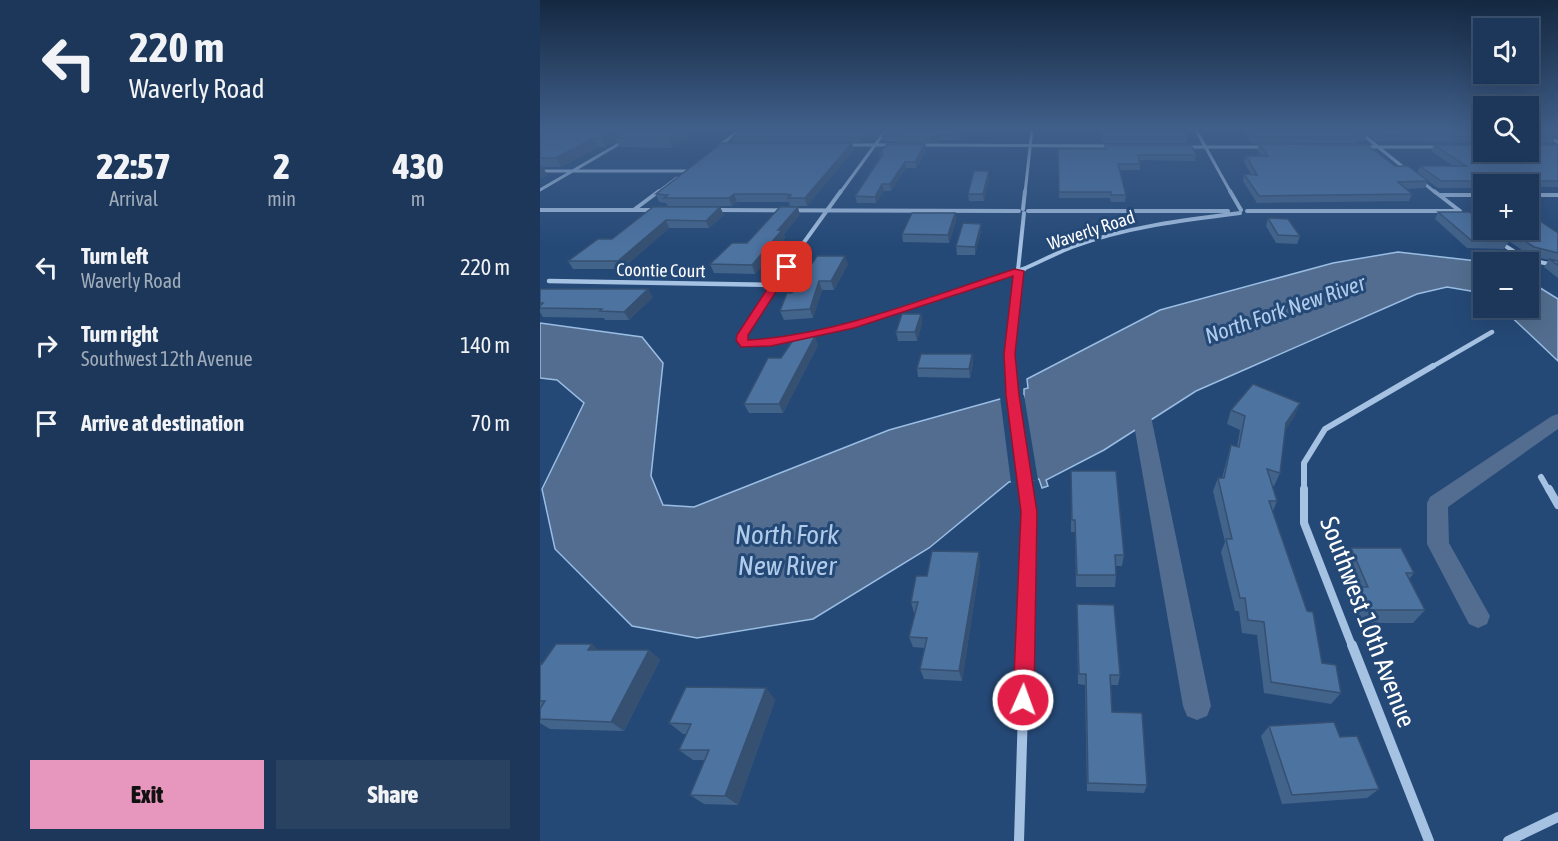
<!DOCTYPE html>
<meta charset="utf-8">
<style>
:root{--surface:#1c3759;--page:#294262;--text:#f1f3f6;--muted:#a0acba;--line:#3a516f;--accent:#e797bd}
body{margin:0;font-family:"Asap Condensed",sans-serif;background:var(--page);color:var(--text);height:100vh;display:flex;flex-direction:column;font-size:22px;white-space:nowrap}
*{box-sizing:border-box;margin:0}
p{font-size:20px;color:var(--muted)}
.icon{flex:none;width:33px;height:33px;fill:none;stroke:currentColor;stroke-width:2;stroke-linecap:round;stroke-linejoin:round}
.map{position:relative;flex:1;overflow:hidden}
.sheet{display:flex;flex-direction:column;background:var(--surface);width:540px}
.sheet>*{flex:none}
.banner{background:#1c3759;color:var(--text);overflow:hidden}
.controls{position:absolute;left:933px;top:18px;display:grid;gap:12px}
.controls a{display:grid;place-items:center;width:66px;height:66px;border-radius:0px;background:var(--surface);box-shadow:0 6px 24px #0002,0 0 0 2px var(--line);font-size:30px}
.pin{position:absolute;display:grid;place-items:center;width:51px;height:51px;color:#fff;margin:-26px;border-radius:12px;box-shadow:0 3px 9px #0006}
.me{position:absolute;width:66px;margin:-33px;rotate:2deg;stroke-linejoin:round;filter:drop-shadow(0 0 4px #0008)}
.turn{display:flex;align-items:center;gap:21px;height:126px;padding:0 30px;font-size:27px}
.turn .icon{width:78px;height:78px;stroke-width:2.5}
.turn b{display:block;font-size:42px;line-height:51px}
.eta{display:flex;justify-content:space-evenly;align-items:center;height:102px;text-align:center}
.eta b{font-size:36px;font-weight:800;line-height:42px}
.primary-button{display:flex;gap:12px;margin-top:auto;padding:12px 30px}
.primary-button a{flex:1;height:69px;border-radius:0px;background:var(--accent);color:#111;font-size:24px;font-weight:800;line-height:69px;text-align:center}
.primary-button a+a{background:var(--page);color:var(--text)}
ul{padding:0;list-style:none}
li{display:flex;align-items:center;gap:18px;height:78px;padding:0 30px}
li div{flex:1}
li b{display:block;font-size:22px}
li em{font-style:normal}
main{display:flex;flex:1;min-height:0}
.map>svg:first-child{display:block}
</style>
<main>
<section class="sheet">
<div class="banner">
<div class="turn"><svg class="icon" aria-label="left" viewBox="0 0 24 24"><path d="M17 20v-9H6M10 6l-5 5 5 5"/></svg><div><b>220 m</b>Waverly Road</div></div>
</div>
<div class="eta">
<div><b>22:57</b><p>Arrival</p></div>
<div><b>2</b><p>min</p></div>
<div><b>430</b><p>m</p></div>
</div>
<ul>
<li><svg class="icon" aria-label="left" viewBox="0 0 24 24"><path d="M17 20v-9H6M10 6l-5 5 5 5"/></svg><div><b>Turn left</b><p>Waverly Road</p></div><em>220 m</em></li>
<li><svg class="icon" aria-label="right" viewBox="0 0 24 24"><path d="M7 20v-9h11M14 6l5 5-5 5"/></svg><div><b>Turn right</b><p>Southwest 12th Avenue</p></div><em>140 m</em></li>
<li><svg class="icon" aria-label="arrive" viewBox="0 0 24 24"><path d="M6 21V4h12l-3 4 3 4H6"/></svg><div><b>Arrive at destination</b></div><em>70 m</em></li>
</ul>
<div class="primary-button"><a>Exit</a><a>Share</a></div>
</section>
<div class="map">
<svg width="1018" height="841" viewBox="0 0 1018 841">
<rect width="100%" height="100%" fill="#254977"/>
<path fill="#526d8f" stroke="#9abde4" stroke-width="1.5" d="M858,252L946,262H944L943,293L907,287L877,294L656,391L564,450L506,480L508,486L502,488L499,479L469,482L389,548L273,619L157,638L92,626L15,549L2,489L44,403L17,380L0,378V323L102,337L123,363L111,476L123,505L154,507L349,430L460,399L484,397V389L488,388L487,379L620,310L793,263Z
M989,281L1018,299V361L962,308H988Z"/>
<path fill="#254977" d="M484,395L498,480L471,483L460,397Z"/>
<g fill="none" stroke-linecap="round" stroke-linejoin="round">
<path fill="#526d8f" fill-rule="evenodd" d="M599,396L605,398L608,402L671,706L667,716L657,720L647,716L643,706L590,402L593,398Z
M1018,414V429L908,507L909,543L950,616L947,624L938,628L929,624L887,544V503L890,497L1012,416Z"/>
<path stroke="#a6c2e3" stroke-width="3" d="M656,130L691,193
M817,130L868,171
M994,130L1018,142
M307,145H354
M379,145L573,146
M179,146L200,130
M646,147H726
M823,147H900
M0,171H146
M881,181L896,193
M0,190L84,141
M117,193L137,178
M300,193L346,130
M485,193L492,130"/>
<path stroke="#a6c2e3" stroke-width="4" d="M690,191L701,210
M894,191L920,211
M899,195H944
M988,195H1018
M95,209L119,191
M483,209L485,191
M0,210H115
M176,210L479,211
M488,211H688
M707,211H920
M959,242L986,259L1018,266
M244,270L301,191
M478,270L484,213
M481,270C498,263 514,254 532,247C586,227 643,220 700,213"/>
<path stroke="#a6c2e3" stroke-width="4.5" d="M245,269L202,335L201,340L205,344L231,343L310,326L484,269
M9,281L233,285
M471,368L478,269
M890,368L952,332"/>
<path stroke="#a6c2e3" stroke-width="6" d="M471,366L472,395L486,491
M1001,477L1009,491
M764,491V463L785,429L893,366"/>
<path stroke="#a6c2e3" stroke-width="8" d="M764,489V523L812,646
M1009,489L1018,505
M485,646L489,512L486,489"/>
<path stroke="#a6c2e3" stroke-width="10" d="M812,645L889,841
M479,841L485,645
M968,841L1018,817"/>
</g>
<path fill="#42638a" d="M0,130H184L181,132H156L132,148L80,147L76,141L65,147H58L21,167H3L7,175L0,179Z
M342,130L334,140L320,142H194L193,137Z
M346,130H424L420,140H400L390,143L343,141L342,136Z
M560,130H644L647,137V143H563Z
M702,130H821L827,135L825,141H817L816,143H711Z
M822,130H944V143L837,141Z
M988,130L1016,137L1012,143H990L991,145H1018V187H988V184H944V188H898L877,173L880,166H913L891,151L894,145L944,152Z
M1003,130H1018V138Z
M312,143L314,150L267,206H250L249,202H197L192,206H128L126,203L119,202L116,194Z
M719,144L855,166L888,181L885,188L866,189L872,194L869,201L717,203L703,181L704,174H711L704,162L706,156H722L717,150Z
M565,145L656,155L655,161L600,160V170H580L586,195L585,202H571L570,198H519L518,149H565Z
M386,150L376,168H366L351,191H344L336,203H317L315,196L340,159L339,154Z
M449,178L444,201H429L428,194Z
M113,207H180L184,215L169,228H129L82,269H33L28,261L72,239Z
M898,212L939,219L944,212V230H988L1018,233V278L1004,267L1009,260L989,255L969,241L964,249L927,248L895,219Z
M415,213L416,221L409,243L363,242L362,234Z
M260,215L244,234L245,238L215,274L174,273L170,264L207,243Z
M728,218L760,236L757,244L736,243L726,226Z
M441,231L435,255H417L416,246Z
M308,264L294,290H282L273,318L244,320L240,311L252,293Z
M0,289L113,297L89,320H65L64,318L3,317L0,312Z
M381,314L382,323L377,341H358L356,332Z
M278,345L243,413H209L204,404L241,358Z
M432,354L433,363L430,378L378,377L377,368Z
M760,403L754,417L745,430L740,473L734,486H732L737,501L733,511L782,663L801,693L791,704L724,693L717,635L702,633L699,611H695L681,552L685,542L673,491L678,478H682L687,459L691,445L697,447L700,430L687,424L691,410Z
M531,471L584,555L582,566H576V575L575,587H536L535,532H531Z
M811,548L874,573L869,579L885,610L873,623H820L810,600L815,593L802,562Z
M440,564L422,681L384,679L380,669L385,648L373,647L369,637L375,613H374L371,602L387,576Z
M537,604L580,675L578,685H571L572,712L607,785L604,793L547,791L545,685L538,684L537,616Z
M58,650H109L120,660L84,731L10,729L0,723V663Z
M226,688L235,700L198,805L164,804L150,795L165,760H153L139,750L146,734H143L129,723Z
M729,726L800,737L839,789L827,798L742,804L721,736Z"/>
<path fill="#365071" d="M74,130H94L75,138L76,141L65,147L60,138Z
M141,130H155L156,132L132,148L128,138Z
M337,130H342L334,140L320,142L319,137Z
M421,130H424L420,140L419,135Z
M400,135V140L390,143L389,137Z
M53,138L58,147L21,167L16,158Z
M312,143L314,150L267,206L265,198Z
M385,144L386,150L376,168L375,162Z
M365,162L366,168L351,191L350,184Z
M2,165L7,175L0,179V166Z
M449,171V178L444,201L443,194Z
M342,184L344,191L336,203L335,197Z
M194,194L197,202L192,206L189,198Z
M180,207L184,215L169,228L166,221Z
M258,207L260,215L244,234L245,238L215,274L212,265L238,230Z
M415,213L416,221L409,243L408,235Z
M126,220L129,228L82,269L78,261Z
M441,224V231L435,255V247Z
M305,256L308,264L294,290L291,281Z
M279,281L282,290L273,318L270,309Z
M108,289L113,297L89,320L84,312Z
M381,314L382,323L377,341L375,332Z
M275,336L278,345L243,413L239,404Z
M432,354L433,363L430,378L429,369Z
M760,403L754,417L740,437L746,423Z
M439,552L440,564L422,681L419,671Z
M52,644L64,655L48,650Z
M109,650L120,660L84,731L71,722Z
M226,688L235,700L198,805L185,796Z"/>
<path fill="#4d73a1" stroke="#365071" stroke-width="1.5" d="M0,130H74L60,138H53L16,158H0Z
M89,130H141L128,138H75Z
M202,130H337L333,135L319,137H193Z
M346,130H421L419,135H400L389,137L342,136Z
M562,130H644L647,137H563Z
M708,130H821L827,135H815L818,137H713Z
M833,130H944V137L839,135Z
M988,130H1002L1016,137H991L988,140Z
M988,141L991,145H1018V181H901L880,166H926L894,145H944V152H988Z
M182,143H312L265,198H248L251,195L245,194H194L189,198H124L128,195L116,194Z
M347,144H385L375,162H365L350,184H342L335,197L315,196L343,154H339Z
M719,144L827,145L855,166H868L888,181L858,182L872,194L719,196L704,174L717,175L706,156H728Z
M565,145H651L656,155H598L600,164H578L586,195H571V192H519L518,149H566Z
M434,171H449L443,194H428Z
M113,207H180L166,221L126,220L78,261H28L58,239H72Z
M240,207H258L238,230H242L212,265L170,264L192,243H207Z
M898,212H929L944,222V230H953L969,241L931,240Z
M372,213H415L408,235L362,234Z
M988,213L1018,233V253L994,247L968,230H988Z
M728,218L748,219L760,236L738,235Z
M423,223L441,224L435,247L416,246Z
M277,256H305L291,281H279L270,309L240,311L247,293H252Z
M1009,259L1018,261V265Z
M0,289H108L84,312L60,311L62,309L0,308V306L3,303H0Z
M362,314H381L375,332H356Z
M256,336H275L239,404H204L228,358H241Z
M381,354H432L429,369L377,368Z
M713,384L760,403L746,423L740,473L727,469L737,501H729L767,611L773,612L782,663L796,665L801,693L731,682L724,622L708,620L705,598H700L686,539H692L678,478H684L691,445L699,447L705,416L691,410Z
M531,471H576L584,555H575L576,575H537L535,520H532Z
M811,548H861L874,573H866L885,610H830L819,587H828Z
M392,551L439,552L419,671L380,669L387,638L369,637L378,602H371L376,576H387Z
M537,604L574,605L580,675H570L572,712L602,713L607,785L548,783L546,674H539Z
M16,644H52L48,650H109L71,722L0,719V709L5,701H0V663L2,664Z
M146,687L226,688L185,796L150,795L169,750H139L151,724L129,723Z
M794,722L800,737L817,736L839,789L752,795L729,726Z"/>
<linearGradient id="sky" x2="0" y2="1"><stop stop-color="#142841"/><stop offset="0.52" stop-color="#405f8a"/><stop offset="1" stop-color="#405f8a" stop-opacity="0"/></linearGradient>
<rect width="1018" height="248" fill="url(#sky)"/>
<path fill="#e11d48" stroke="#92132f" stroke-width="1.5" d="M243,265L252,267L208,335V340C298,335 390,296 475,269L484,271L475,354L479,395L497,512L494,700L491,708L483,711L476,708L473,700L481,512L466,395L464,354L473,276L314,328L231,346L201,347L196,340L197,335Z"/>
<g text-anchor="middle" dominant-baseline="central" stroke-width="6" stroke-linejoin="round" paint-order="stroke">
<g font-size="18" fill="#fff" stroke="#254977">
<text transform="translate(551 230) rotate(-18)">Waverly Road</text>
<text transform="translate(121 270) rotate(1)">Coontie Court</text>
</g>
<g font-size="22" font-style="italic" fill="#b1cceb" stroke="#254977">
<text transform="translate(745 309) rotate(-19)">North Fork New River</text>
</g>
<g font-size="26" fill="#fff" stroke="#254977">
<text transform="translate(828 622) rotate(69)">Southwest 10th Avenue</text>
</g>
<g font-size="27" font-style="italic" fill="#b1cceb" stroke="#254977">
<text x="247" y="534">North Fork<tspan x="247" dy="31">New River</tspan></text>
</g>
</g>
</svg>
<div class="controls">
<a><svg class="icon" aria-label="sound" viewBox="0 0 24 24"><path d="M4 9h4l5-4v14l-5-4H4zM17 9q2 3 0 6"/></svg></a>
<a><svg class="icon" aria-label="search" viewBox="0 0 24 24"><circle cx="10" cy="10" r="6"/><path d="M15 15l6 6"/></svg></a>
<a>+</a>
<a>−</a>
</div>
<div class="pin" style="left:247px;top:267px;background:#d93025"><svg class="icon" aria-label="arrive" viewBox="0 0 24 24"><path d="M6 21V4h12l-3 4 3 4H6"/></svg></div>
<svg class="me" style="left:483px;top:700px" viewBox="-20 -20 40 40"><circle r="17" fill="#e11d48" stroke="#fff" stroke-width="3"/><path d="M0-11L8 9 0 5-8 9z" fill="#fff"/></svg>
</div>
</main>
